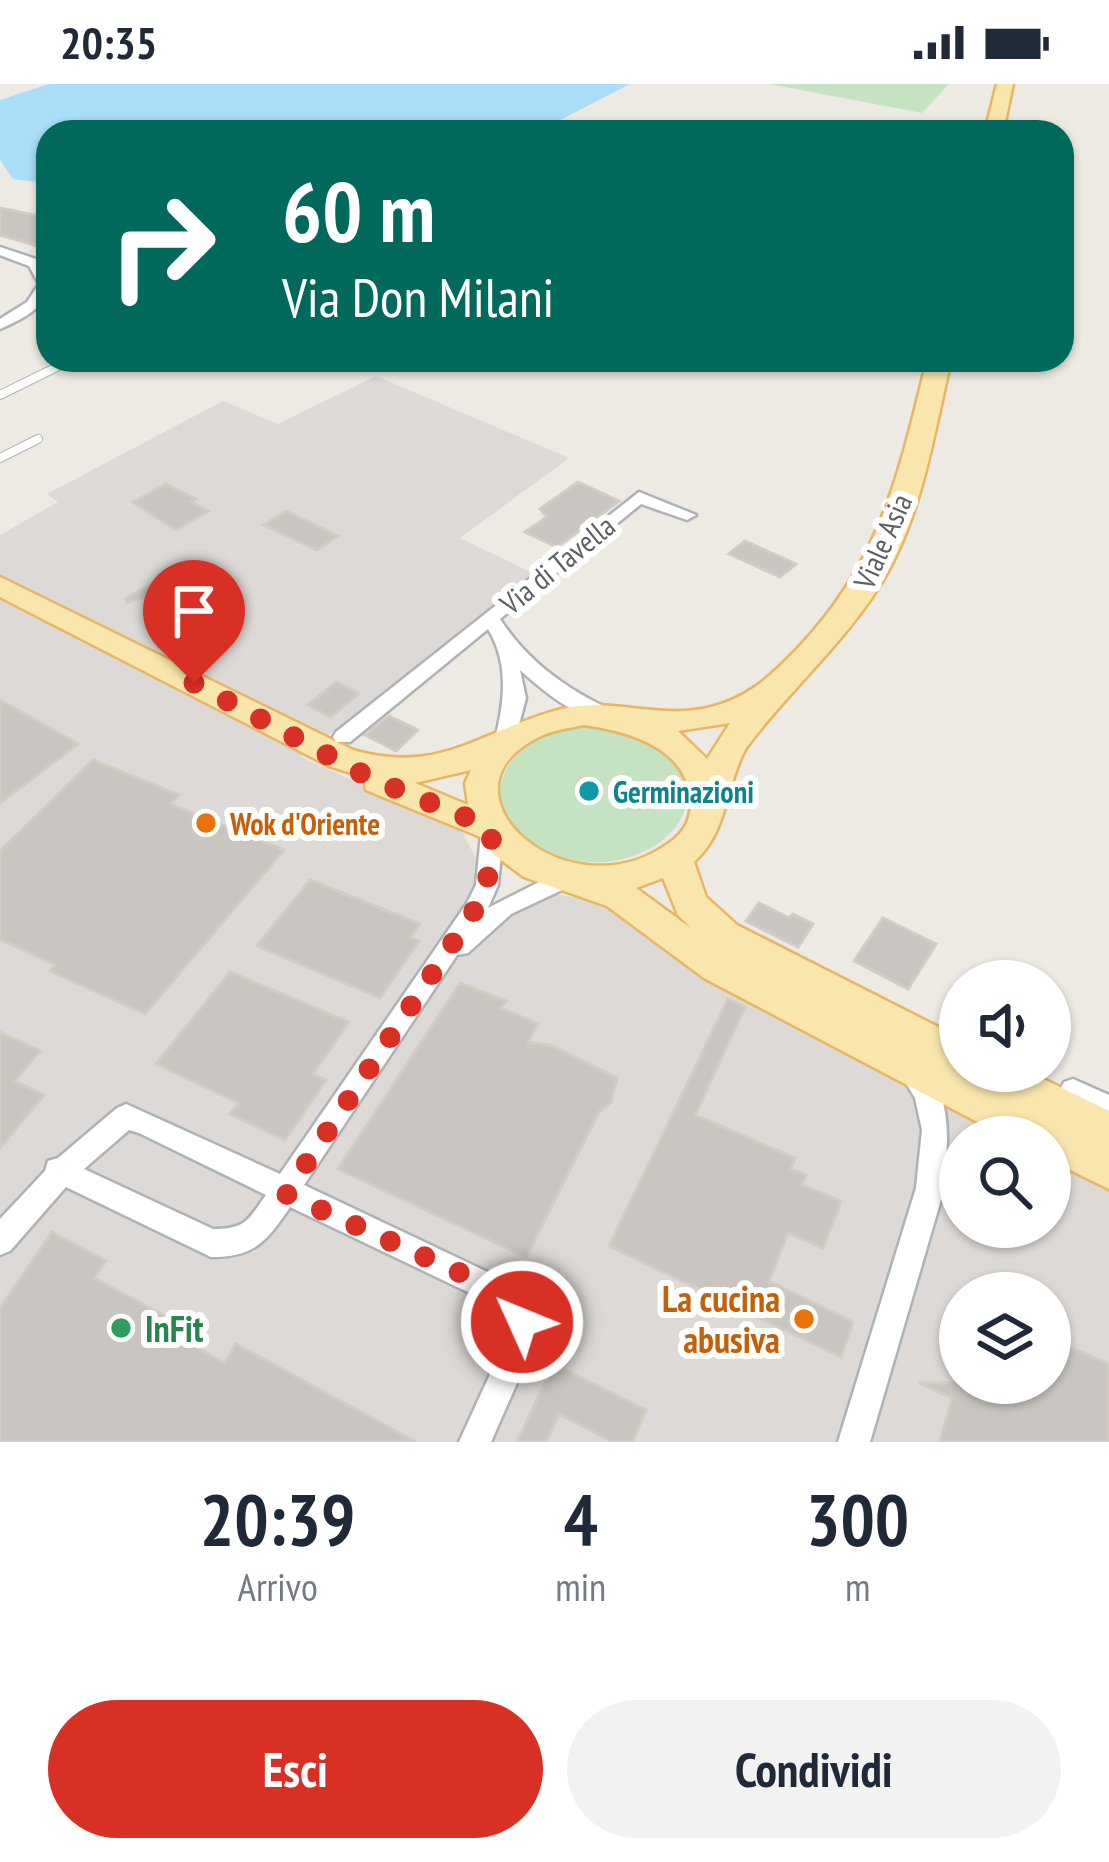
<!DOCTYPE html>
<html lang="it">
<style>
:root{--surface:#fff;--page:#f2f2f3;--text:#1f2937;--muted:#747a83;--accent:#d93025}
body{margin:0;font-family:"PT Sans Narrow",sans-serif;background:var(--page);color:var(--text);height:100vh;display:flex;flex-direction:column;font-size:45px;white-space:nowrap}
*{box-sizing:border-box;margin:0}
p{font-size:39px;color:var(--muted)}
.icon{flex:none;width:66px;height:66px;fill:none;stroke:currentColor;stroke-width:2;stroke-linecap:round;stroke-linejoin:round}
.map{position:relative;height:1358px;overflow:hidden}
.sheet{display:flex;flex-direction:column;background:var(--surface);flex:1}
.sheet>*{flex:none}
.guide{position:absolute;left:36px;top:36px;width:1038px;height:252px;border-radius:36px;box-shadow:0 3px 9px #0004;background:#00695c;color:#fff;overflow:hidden}
.fabs{position:absolute;left:939px;top:876px;display:grid;gap:24px}
.fabs a{display:grid;place-items:center;width:132px;height:132px;border-radius:50%;background:var(--surface);box-shadow:0 3px 9px #0004;font-size:60px}
.pin{position:absolute;display:grid;place-items:center;width:102px;height:102px;color:#fff;margin:-123px -51px;border-radius:50% 50% 50% 0;rotate:-45deg;box-shadow:0 0 12px #0007}
.pin .icon{rotate:45deg}
.me{position:absolute;width:132px;margin:-66px;rotate:314deg;stroke-linejoin:round;filter:drop-shadow(0 0 9px #0008)}
.turn{display:flex;align-items:center;gap:42px;height:252px;padding:0 48px;font-size:54px}
.turn .icon{width:156px;height:156px;stroke-width:2.5}
.turn b{display:block;font-size:84px;line-height:102px}
.eta{display:flex;justify-content:space-evenly;align-items:center;height:204px;text-align:center}
.eta b{font-size:72px;font-weight:800;line-height:84px}
.primary-button{display:flex;gap:24px;margin-top:auto;padding:24px 48px}
.primary-button a{flex:1;height:138px;border-radius:72px;background:var(--accent);color:#fff;font-size:48px;font-weight:800;line-height:138px;text-align:center}
.primary-button a+a{background:var(--page);color:var(--text)}
.status{display:flex;justify-content:space-between;align-items:center;height:84px;padding:0 60px;background:var(--surface);direction:ltr}
.status svg{height:33px;fill:currentColor}
.map>svg:first-child{display:block}
</style>
<div class="status"><b>20:35</b><svg viewBox="0 0 49 12"><path d="M0 12V9h3v3zM5 12V6h3v6zM10 12V3h3v9zM15 12V0h3v12zM26 1h20v11H26zM47 4h2v5h-2z"/></svg></div>
<div class="map">
<svg width="1109" height="1358" viewBox="0 0 1109 1358">
<rect width="100%" height="100%" fill="#edeae4"/>
<path fill="#dcd9d6" fill-rule="evenodd" d="M376,292L569,374L460,454L532,489L301,673L461,746L477,776L476,840L554,810L598,817L1010,1053H960V1143H1050V1073L1109,1103V1358H0V451L58,418L47,410L223,317L278,340ZM960,1209H1050V1299H960Z"/>
<path fill="#c5e3c2" d="M769,0H949L922,29Z
M610,643C777,696 636,830 526,757C480,725 500,668 547,650C568,642 589,642 610,643Z"/>
<path fill="#a9ddf8" d="M49,0H630L537,48H48V99L13,95L0,76V16Z"/>
<path fill="#c9c5c0" stroke="#d2ccc3" stroke-width="3" d="M0,124L48,134V165L0,151Z
M578,398L619,417L557,463L525,448L547,433L540,425Z
M166,400L196,415L191,418L208,427L176,446L133,418Z
M286,427L338,452L317,466L264,441Z
M745,457L796,480L780,493L729,470Z
M179,483L187,504L127,518L126,515Z
M336,598L359,609L331,633L308,621Z
M0,616L78,660L0,719Z
M389,632L418,646L396,667L365,651Z
M93,676L179,711L170,720L284,766L145,930L50,887L55,881L0,855V767Z
M310,796L420,840L410,854L419,857L380,914L257,862Z
M759,819L789,834L793,830L813,840L798,863L746,837Z
M883,834L936,860L908,905L854,877Z
M230,888L349,938L313,990L326,996L285,1056L230,1030L239,1019L156,980Z
M460,899L506,917L501,924L538,940L528,958L552,962L617,994L611,1018L599,1028L526,1173L338,1085Z
M728,915L745,923L695,1031L795,1074L791,1085L806,1091L802,1101L841,1117L823,1164L788,1149L769,1197L853,1238L841,1273L609,1162Z
M0,948L40,967L15,997L44,1011L0,1064Z
M52,1148L106,1177L94,1194L195,1248L188,1258L224,1279L236,1260L416,1358H0V1224Z
M1050,1255L1109,1280V1358H940L952,1314L919,1299H1050Z
M554,1280L646,1326L632,1358H613L559,1330L546,1358H517Z"/>
<g fill="none" stroke-linecap="round" stroke-linejoin="round">
<defs>
<path id="service" d="M0,311L71,276
M0,374L38,355"/>
<path id="minor" d="M0,163L39,176C62,214 33,231 0,245V235L27,218L39,200L29,182L0,171Z
M639,408L696,431L687,436L641,420L500,535C527,577 565,604 609,625L612,630L609,635C579,638 541,605 520,586L526,614L514,659L511,664H497L494,659C504,620 510,581 488,545L350,658H336L333,653L336,648Z
M492,742L500,744L503,750L498,801L488,824L561,787H577L580,793L577,799L511,830L468,869L457,871L304,1101L517,1202L539,1249L491,1358H459L509,1249L497,1222L290,1123C267,1157 255,1173 211,1173L66,1103L10,1167L0,1171V1135L45,1087L48,1077L58,1074L117,1024L126,1020L280,1090L467,819L476,801L481,750L484,744ZM129,1046L139,1049L266,1111C248,1136 246,1145 213,1145L84,1085Z
M914,980C947,993 949,1043 946,1074L960,1067V1096L942,1112L870,1358H838L916,1104L922,1046L915,1014L901,991L905,983Z
M1073,995L1109,1011V1036L1064,1014L1060,1006L1064,998Z"/>
<path id="primary" d="M997,0H1013L1003,48H985Z
M927,276H951C933,354 921,438 877,506C839,564 787,609 746,664C724,704 729,746 694,778L706,813L737,841L960,954V987H1027L1109,1027V1105L1050,1076V1053H1006L704,894L607,822L524,793L493,770L483,754L366,706L364,693L329,682L0,513V493L353,666C442,692 482,645 562,625C609,613 658,635 707,624C747,615 770,593 797,565C881,477 899,390 927,276ZM730,639L707,675L678,647ZM584,641C626,647 684,662 690,712C693,732 686,747 669,759C568,833 427,708 539,653C552,646 570,644 584,641ZM471,686L465,699L468,721L415,699ZM663,794L678,831L692,845L636,804Z"/>
</defs>
<use href="#service" stroke="#afb2b5" stroke-width="10"/>
<use href="#minor" stroke="#afb2b5" stroke-width="5"/>
<use href="#primary" stroke="#e7b664" stroke-width="5"/>
<use href="#service" stroke="#fff" stroke-width="8"/>
<use href="#minor" fill="#fff" fill-rule="evenodd"/>
<use href="#primary" fill="#f9e6ad" fill-rule="evenodd"/>
</g>
<g fill="none" stroke-linecap="round" stroke-linejoin="round">
<path stroke="#d93025" stroke-width="21" stroke-dasharray="0 37.8" d="M194,599L372,695L473,736L492,750L487,801L476,824L286,1110L498,1206L522,1238"/>
</g>
<circle fill="#0f9aa8" stroke="#fff" stroke-width="4.5" cx="589" cy="707" r="12"/>
<g fill="#e8710a" stroke="#fff" stroke-width="4.5">
<circle cx="206" cy="739" r="12"/>
<circle cx="804" cy="1235" r="12"/>
</g>
<circle fill="#2e9e5b" stroke="#fff" stroke-width="4.5" cx="121" cy="1244" r="12"/>
<g text-anchor="middle" dominant-baseline="central" stroke-width="12" stroke-linejoin="round" paint-order="stroke">
<g font-size="30" fill="#5c6063" stroke="#fff">
<text transform="translate(882 457) rotate(-66)">Viale Asia</text>
<text transform="translate(557 480) rotate(-39)">Via di Tavella</text>
</g>
<g font-size="30" font-weight="bold" fill="#0d838f" stroke="#fff" text-anchor="start">
<text x="613" y="707">Germinazioni</text>
</g>
<g font-size="30" font-weight="bold" fill="#c56008" stroke="#fff" text-anchor="start">
<text x="230" y="739">Wok d'Oriente</text>
</g>
<g font-size="36" font-weight="bold" fill="#c56008" stroke="#fff" text-anchor="end">
<text x="780" y="1214">La cucina<tspan x="780" dy="41">abusiva</tspan></text>
</g>
<g font-size="36" font-weight="bold" fill="#27864d" stroke="#fff" text-anchor="start">
<text x="145" y="1244">InFit</text>
</g>
</g>
</svg>
<div class="fabs">
<a><svg class="icon" aria-label="sound" viewBox="0 0 24 24"><path d="M4 9h4l5-4v14l-5-4H4zM17 9q2 3 0 6"/></svg></a>
<a><svg class="icon" aria-label="search" viewBox="0 0 24 24"><circle cx="10" cy="10" r="6"/><path d="M15 15l6 6"/></svg></a>
<a><svg class="icon" aria-label="layers" viewBox="0 0 24 24"><path d="M12 4l9 5-9 5-9-5zM3 14l9 5 9-5"/></svg></a>
</div>
<div class="pin" style="left:194px;top:599px;background:#d93025"><svg class="icon" aria-label="arrive" viewBox="0 0 24 24"><path d="M6 21V4h12l-3 4 3 4H6"/></svg></div>
<svg class="me" style="left:522px;top:1238px" viewBox="-20 -20 40 40"><circle r="17" fill="#d93025" stroke="#fff" stroke-width="3"/><path d="M0-11L8 9 0 5-8 9z" fill="#fff"/></svg>
<div class="guide">
<div class="turn"><svg class="icon" aria-label="right" viewBox="0 0 24 24"><path d="M7 20v-9h11M14 6l5 5-5 5"/></svg><div><b>60 m</b>Via Don Milani</div></div>
</div>
</div>
<section class="sheet">
<div class="eta">
<div><b>20:39</b><p>Arrivo</p></div>
<div><b>4</b><p>min</p></div>
<div><b>300</b><p>m</p></div>
</div>
<div class="primary-button"><a>Esci</a><a>Condividi</a></div>
</section>
